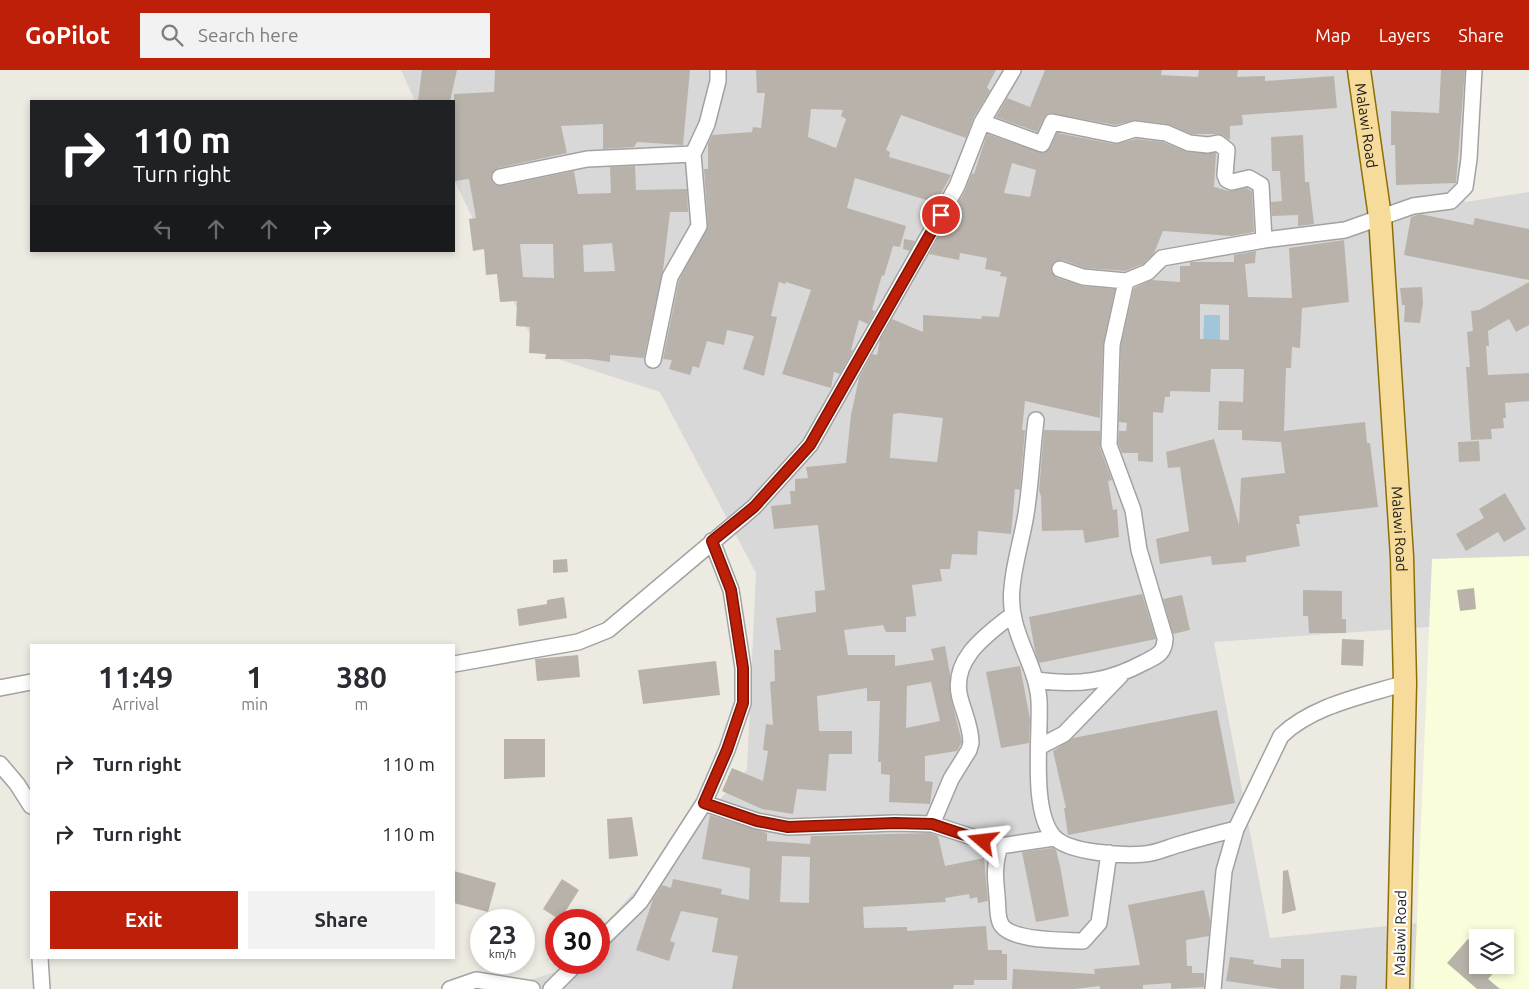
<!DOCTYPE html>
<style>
:root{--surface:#fff;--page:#f2f2f3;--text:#2b2b33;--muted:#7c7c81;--accent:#bd1f08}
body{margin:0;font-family:Ubuntu,sans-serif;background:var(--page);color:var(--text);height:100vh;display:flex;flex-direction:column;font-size:19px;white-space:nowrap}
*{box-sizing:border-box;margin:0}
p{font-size:16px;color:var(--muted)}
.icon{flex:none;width:28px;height:28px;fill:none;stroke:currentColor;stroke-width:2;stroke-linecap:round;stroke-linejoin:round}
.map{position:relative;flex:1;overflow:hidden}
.side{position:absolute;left:30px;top:574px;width:425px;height:315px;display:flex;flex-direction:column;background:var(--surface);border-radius:0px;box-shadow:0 2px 8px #0003}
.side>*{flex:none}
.banner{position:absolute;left:30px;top:30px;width:425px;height:152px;border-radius:0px;box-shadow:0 2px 8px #0003;background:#202124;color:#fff;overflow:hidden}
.controls{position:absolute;left:1469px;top:859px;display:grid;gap:10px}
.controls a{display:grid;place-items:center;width:45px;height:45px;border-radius:0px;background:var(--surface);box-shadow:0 2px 8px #0003;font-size:25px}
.speed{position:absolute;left:470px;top:839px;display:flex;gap:10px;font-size:25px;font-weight:700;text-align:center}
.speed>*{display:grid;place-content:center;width:65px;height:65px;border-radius:50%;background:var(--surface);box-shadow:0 2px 8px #0003;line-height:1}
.speed small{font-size:12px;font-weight:400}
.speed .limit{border:8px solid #d22;background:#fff;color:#111}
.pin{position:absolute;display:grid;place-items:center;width:42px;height:42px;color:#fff;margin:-21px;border:2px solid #fff;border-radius:50%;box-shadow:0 1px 5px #0007}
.me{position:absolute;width:55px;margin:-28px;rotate:287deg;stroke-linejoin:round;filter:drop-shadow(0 0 4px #0008)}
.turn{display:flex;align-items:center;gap:18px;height:105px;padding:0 20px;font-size:22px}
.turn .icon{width:65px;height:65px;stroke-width:2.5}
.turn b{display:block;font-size:35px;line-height:42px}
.lanes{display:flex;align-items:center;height:48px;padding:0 20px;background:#0003;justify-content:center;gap:25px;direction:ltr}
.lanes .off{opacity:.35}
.eta{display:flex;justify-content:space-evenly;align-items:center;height:85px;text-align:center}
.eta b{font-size:30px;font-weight:700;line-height:35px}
.cta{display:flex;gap:10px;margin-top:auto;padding:10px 20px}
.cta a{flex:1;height:58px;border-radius:0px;background:var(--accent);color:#fff;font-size:20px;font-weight:700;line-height:58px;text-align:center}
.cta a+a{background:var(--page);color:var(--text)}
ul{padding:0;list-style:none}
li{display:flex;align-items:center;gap:15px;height:70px;padding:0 20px}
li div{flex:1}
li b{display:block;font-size:19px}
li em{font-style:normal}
header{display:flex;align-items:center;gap:30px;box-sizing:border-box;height:70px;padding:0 25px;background:var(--accent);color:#fff}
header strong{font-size:24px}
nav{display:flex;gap:28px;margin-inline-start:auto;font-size:18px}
.search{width:350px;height:45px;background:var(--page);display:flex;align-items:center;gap:12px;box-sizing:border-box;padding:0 18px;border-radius:0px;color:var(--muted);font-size:19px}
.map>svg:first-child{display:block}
</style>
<header>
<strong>GoPilot</strong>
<div class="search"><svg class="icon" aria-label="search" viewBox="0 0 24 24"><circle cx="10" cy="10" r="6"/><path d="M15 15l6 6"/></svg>Search here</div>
<nav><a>Map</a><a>Layers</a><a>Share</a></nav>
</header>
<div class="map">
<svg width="1529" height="919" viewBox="0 0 1529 919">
<rect width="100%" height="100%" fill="#eceae1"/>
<path fill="#d9d8d8" d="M401,0H1468L1465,132L1529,122V550L1214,572L1270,868L1506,844L1478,868V895L1500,919H501L562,900L568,893L599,892V860L747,700L756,503L660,322L539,283L454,110V31H415Z"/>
<path fill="#f9fdd9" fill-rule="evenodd" d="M1529,486V919H1414L1432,489ZM1478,868H1505V895H1478Z"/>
<path fill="#a2c6d9" d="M1204,245H1220V282H1203Z"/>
<path fill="#b8b2aa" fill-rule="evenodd" d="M422,0H457L450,31H418Z
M495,0H690L683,75L637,72L634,77L603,79V54L561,56L567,83L498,98L491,105L493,113L501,116L574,101L578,124L611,123L610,97L635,96L636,120L687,119L688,142H670L663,200L644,288L610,285V292L589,289H545L546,284L529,283L530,257L516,256L517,231L500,232L497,204L486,205L484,179L473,181L469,149L476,148L469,109L454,111V24L494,22ZM612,173L615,201L584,202L583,175ZM520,174H553L554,208L523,207Z
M756,0H996L987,17L990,21L974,47L966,68L901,45L886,80L890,82L889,87L951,105L936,133L855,108L847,138L906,156L900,177L893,176L884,206L882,205L872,240L875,241L868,254L859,250L851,280H853L840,304L834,302L831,318L782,304L811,220L786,212L785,214L779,212L771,246L777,247L764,306L743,299L754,266L727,260L724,275L707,271L699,298L693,296L690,305L669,299L672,290L663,289L679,210L708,156L704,99H708V74L712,65L752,62L753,57L761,58L765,23H757ZM811,39L843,40L841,46L846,49L836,78L808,67Z
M1045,0H1162L1161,5L1198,7L1199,0H1238L1237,7L1265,6V11L1334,6L1337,38L1242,45L1243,55L1230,56V70L1220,64H1191L1167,54L1136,50L1115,55L1050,43L1044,48L1037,62L996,47L1007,28L1030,37Z
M1441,0H1465L1456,113L1396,115L1395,75H1391V41L1439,43Z
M1057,63L1114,74L1136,69L1163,72L1188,82L1216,83L1214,117L1229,121L1246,118L1252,121L1254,162L1232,166L1163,161L1154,183L1143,194L1125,201L1085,198L1063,190L1054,192L1051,201L1057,208L1082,216L1115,219L1103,275L1100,348L1025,331L1022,360H1025L1020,420L1015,419L1011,464L978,461L977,485L952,484L950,499H940L942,511L912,515L916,546L906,547V562H886L883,555L844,560L848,585H895V596L934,590L931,579L945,576L950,604L951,629L962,672L957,681L925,686V711L933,712L930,734L889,732L890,705L881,704V692H878L880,631H867V618L817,626L819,661H852V684H829L826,721L797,719L793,744L762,739L722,721L732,698L763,711L768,681L763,680L766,654L773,655L770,612L775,611L774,580H781L776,548L816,542L815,521L825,520L818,455L774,459L771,436L791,434L790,421H795V409L808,408L806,397L846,393L851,345L859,308L872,284L877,285L880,270L892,249L923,262V245L981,249L982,246L999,247L1007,207L1000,206L1001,202L985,199L987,188L960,183L959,190L929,184L965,121L972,103L974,104L987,64L1043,83L1050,78ZM1012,93L1036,100L1030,127L1004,123ZM900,343L943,348L937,392L890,388L893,344ZM931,612L940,651L906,658L907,616Z
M1303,65L1305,112H1309L1314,154L1298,156V145L1272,146L1271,132L1282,131L1280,101H1272L1271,67Z
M1420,144L1473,155L1475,148L1529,159V210L1404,185L1411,147Z
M904,169L915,171L910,181L903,179Z
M1344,170L1349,232L1302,238L1300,278L1292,277L1291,298H1286L1284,361L1365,352L1367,373H1370L1378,437L1299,446L1300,454H1296L1300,476L1246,486V492L1212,495L1211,486L1160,494L1156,469L1189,461L1180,397L1168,398L1166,382L1214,369L1239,455L1241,408L1285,403L1281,372L1242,370V360H1218L1219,331L1243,332L1244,299H1211L1210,322L1170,321V327H1165L1163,343L1153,342V392L1138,391V383H1122L1118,373L1119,361H1126L1127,353L1119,352L1121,276L1134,218L1152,210L1180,212V196H1190V192H1234V185L1256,181L1255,193L1245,194L1248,227L1292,228L1289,178ZM1200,234L1229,235V270L1200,269Z
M1529,212V255L1516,262L1509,249L1488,261L1489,276H1486L1488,305L1529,303V331L1505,333L1506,348H1503L1504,358L1491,359L1492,369L1471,370L1466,297H1470L1467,262L1473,261L1471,241L1479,240Z
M1422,217L1423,233L1420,253L1404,252L1405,235H1402L1400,218Z
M1044,360L1100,361V378L1112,410L1108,411L1113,440L1117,439L1119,467L1085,473L1083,460L1042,461L1041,426L1039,421Z
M1479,371L1480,391L1459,392L1458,372Z
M1505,423L1526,459L1504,472L1498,462L1466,481L1456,464L1484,448L1479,439Z
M567,489L568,502L553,503V490Z
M1474,518L1476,539L1460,541L1457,520Z
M1303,520L1342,521V549H1346V563H1309L1308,546H1303Z
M1142,524L1156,569L1039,593L1035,581L1029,547Z
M1182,525L1190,560L1173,564L1163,529Z
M564,527L567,548L519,556L517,539L547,534V530Z
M1342,569L1364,570L1363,596L1341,595Z
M578,585L580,607L537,611L535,589Z
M716,591L720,625L643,634L638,600Z
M1020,596L1030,649L1029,673L1001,678L986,602Z
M1217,640L1235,733L1068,765L1064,738H1066L1053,681L1073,668Z
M504,669H545V707L504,709Z
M710,745L767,763V771L810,774L811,766L930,763L938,766L945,796L984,788L988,831L978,833L977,827L970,829L969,824L945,828L946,832L863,837L864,858L907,857V861L986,856L988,880H1002V884H1007V910H974V915H954L953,919H732L738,886L712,882L718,848L681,841L670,871L675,873L669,891L636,880L653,829L662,815L671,818L673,809L722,819L721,824L749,830L750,798L702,789ZM782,786L810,787L809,833L780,832Z
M632,747L638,786L609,789L607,749Z
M1053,778L1056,780L1060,796L1069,846L1036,852L1022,782Z
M1288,800L1296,840L1282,844L1283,801Z
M454,801L496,813L488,842L454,833Z
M562,809L579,820L560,850L543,839Z
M1204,820L1210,850L1209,866L1186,870L1187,896H1192V903H1204V917L1171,919V913L1143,915V919H1100V916L1074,919H1012L1013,899L1095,904L1094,899L1140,895L1128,835Z
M1468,869L1478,878V895H1501L1488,909L1500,919H1477L1447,893Z
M1230,887L1254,890L1253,894L1281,898V889H1304V919H1280L1226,911Z
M1341,905L1357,906L1356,919H1340Z"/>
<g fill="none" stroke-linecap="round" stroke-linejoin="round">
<defs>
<path id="minor" d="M982,52L1042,74L1052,52L1116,65L1135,59L1166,63L1189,73L1208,75L1218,73L1227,80L1225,105L1227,110L1232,112L1249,108L1261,115L1264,170
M500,107L587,89L693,84
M1060,199L1083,207L1126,211
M653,290L670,207L699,156L693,84L707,54L718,11V0
M1036,350C1032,381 1031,413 1026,444C1022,469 1014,493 1012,518C1007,561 1036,591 1039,630C1041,665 1030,741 1054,767C1069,783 1123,786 1145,784C1156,783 1167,778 1177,775C1197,769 1216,764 1236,759
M454,594L578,572L608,560L754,437L810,375L957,116L982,52L1013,0
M1036,610C1078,616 1108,612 1145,592C1157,586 1165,583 1165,568L1139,480L1133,440L1109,375L1112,275L1126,211L1148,202L1162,188L1264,170L1345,160L1413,136L1451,131L1465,117L1469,89L1474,0
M0,618L31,612
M1039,677L1064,664L1121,605
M0,694L17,714L31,736
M704,733L757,751L788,757L895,753L932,754L1000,776L1054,768
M932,754L951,709L969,680L971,673C971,657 964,643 960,628C950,590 986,565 1012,545
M1000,776C994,795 995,806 997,826C998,834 997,845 1000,852C1007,872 1065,870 1083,871L1099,853L1109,783
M599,872L640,832L704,733L727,680L743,633V598L731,520L712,471
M40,888L42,919
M450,919L476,910L532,919
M551,919L578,892
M1213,919L1224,801L1236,759L1281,666C1313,635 1364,626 1405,613"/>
<g id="primary">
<path id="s1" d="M1359,0L1380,147L1402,487L1405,613L1398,919"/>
</g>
</defs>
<use href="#minor" stroke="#a2a2a2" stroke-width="18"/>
<use href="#primary" stroke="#8c7006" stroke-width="25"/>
<use href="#minor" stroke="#fff" stroke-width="15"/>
<use href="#primary" stroke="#f7db9b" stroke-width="22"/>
</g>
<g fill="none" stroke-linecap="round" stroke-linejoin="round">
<defs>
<path id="route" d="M941,145L810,375L754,437L712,471L731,520L743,598V633L727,680L704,733L757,751L788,757L895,753L932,754L983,771"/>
</defs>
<use href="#route" stroke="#7b1405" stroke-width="12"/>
<use href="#route" stroke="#bd1f08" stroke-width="9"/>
</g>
<g text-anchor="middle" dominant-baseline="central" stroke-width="4.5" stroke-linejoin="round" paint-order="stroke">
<g font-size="15" fill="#1b1b1b" stroke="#fff">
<text stroke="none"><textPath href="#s1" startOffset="56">Malawi Road</textPath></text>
<text stroke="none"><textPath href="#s1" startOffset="461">Malawi Road</textPath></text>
<text transform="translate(1400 863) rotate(-89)">Malawi Road</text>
</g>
</g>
</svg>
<div class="controls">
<a><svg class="icon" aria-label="layers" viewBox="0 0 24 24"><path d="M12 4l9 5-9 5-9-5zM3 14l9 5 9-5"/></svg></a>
</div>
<div class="speed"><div>23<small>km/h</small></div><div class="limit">30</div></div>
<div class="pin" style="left:941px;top:145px;background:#d93025"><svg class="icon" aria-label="arrive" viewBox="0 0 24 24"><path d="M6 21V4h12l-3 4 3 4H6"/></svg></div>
<svg class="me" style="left:983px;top:771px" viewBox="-20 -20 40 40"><path d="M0-17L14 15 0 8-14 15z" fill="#bd1f08" stroke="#fff" stroke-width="4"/></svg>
<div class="banner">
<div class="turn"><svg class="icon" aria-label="right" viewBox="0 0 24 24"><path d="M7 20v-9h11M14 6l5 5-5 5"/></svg><div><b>110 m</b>Turn right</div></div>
<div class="lanes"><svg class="icon off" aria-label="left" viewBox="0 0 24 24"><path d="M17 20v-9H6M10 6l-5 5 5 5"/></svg><svg class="icon off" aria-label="ahead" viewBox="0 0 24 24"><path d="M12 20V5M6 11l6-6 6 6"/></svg><svg class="icon off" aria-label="ahead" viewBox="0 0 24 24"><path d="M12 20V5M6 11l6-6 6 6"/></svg><svg class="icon" aria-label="right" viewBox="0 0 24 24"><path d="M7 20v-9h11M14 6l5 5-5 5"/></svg></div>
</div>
<section class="side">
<div class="eta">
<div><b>11:49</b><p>Arrival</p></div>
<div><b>1</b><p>min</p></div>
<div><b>380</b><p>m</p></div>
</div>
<ul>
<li><svg class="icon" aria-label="right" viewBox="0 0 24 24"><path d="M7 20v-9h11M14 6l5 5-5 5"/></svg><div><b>Turn right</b></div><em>110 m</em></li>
<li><svg class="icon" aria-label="right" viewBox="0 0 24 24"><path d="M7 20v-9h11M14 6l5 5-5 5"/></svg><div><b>Turn right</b></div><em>110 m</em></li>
</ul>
<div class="cta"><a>Exit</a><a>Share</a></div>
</section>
</div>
